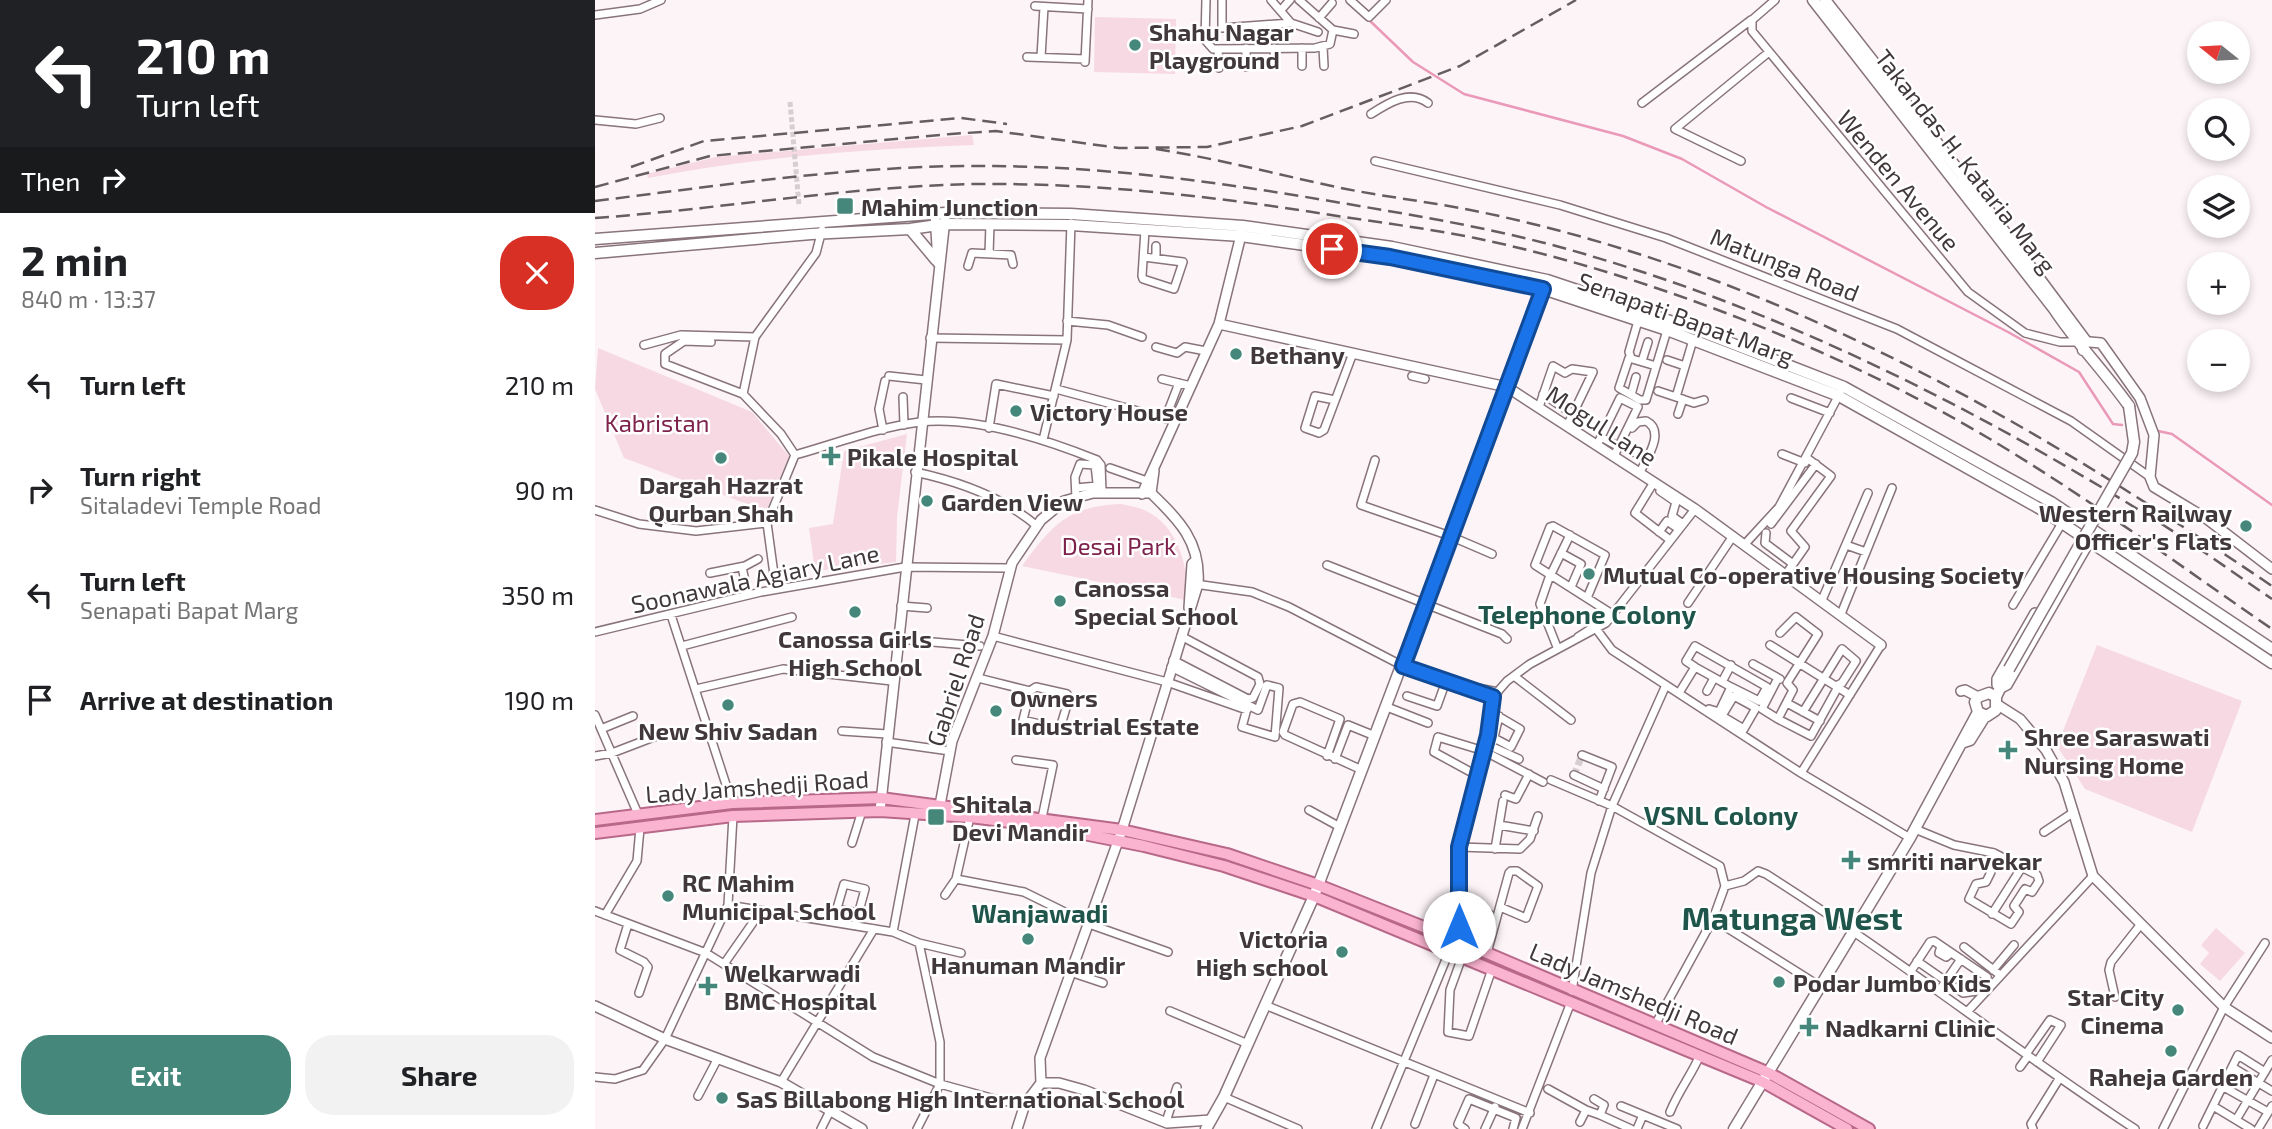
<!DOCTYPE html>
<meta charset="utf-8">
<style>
:root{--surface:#fff;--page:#f2f2f2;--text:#202124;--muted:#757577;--accent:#45877a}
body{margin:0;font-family:"Exo 2",sans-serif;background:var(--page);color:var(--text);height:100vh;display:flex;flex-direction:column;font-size:26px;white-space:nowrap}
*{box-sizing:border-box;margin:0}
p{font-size:23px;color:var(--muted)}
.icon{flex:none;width:38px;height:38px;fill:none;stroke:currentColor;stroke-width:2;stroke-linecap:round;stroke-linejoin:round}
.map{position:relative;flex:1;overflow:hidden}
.side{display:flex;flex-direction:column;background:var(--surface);width:595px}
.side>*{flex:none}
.banner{background:#202124;color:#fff;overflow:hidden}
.needle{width:46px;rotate:288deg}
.buttons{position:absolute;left:1592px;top:21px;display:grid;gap:14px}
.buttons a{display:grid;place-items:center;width:63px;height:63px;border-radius:50%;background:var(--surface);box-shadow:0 4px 10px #0003;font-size:35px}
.pin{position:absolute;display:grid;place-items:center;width:60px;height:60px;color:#fff;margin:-30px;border:4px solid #fff;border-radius:50%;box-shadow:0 2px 7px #0007}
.me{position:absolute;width:77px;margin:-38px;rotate:0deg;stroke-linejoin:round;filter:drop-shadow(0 0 5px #0008)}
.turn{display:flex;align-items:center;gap:24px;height:147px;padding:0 21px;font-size:32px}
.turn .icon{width:91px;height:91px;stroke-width:2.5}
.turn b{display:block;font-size:49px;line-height:60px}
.then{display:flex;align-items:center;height:66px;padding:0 21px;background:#0003;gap:14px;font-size:26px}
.round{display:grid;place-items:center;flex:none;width:74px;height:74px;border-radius:28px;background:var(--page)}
.summary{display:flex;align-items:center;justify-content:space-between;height:119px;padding:0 21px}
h1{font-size:42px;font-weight:700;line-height:52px}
.cta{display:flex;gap:14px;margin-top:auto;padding:14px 21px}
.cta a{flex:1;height:80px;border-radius:28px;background:var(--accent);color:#fff;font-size:28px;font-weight:700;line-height:80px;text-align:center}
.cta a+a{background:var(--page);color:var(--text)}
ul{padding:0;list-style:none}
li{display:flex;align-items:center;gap:21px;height:105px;padding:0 21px}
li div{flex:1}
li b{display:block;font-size:26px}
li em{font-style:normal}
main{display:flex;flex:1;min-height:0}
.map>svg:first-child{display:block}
</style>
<main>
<section class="side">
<div class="banner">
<div class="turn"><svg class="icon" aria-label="left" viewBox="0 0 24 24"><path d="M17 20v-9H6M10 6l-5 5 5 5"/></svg><div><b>210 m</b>Turn left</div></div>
<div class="then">Then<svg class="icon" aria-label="right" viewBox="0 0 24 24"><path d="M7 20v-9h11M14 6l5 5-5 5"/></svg></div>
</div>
<div class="summary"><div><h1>2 min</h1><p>840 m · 13:37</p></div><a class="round" style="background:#d93025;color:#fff"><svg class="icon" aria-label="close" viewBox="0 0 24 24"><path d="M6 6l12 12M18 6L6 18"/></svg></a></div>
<ul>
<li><svg class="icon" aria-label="left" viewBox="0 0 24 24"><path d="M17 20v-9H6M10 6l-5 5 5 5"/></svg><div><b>Turn left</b></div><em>210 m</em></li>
<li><svg class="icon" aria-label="right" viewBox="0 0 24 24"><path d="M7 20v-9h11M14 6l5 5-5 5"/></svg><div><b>Turn right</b><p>Sitaladevi Temple Road</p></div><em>90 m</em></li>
<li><svg class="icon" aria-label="left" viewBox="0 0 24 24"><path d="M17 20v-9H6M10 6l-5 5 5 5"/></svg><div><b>Turn left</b><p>Senapati Bapat Marg</p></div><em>350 m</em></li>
<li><svg class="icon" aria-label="arrive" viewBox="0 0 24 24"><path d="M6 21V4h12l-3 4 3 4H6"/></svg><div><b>Arrive at destination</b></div><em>190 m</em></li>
</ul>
<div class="cta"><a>Exit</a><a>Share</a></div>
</section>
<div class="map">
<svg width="1677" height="1129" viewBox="0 0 1677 1129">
<rect width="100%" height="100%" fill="#fdf4f7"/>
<path fill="#f6d9e2" d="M500,17L581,19L580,74L499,72Z
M377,135L379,145C271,149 159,157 53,178L52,174L121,157Z
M3,348L157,412L194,456L171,511L29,458L0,389Z
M312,434L302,517L301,562L220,571L214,528L238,524L249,451Z
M526,504C534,506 545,507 553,512C583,527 595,569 591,600L427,566C457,525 473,506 526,504Z
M1502,645L1647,701L1597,832L1490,789L1462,746Z
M1621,928L1650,953L1625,981L1605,964L1614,953L1606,945Z"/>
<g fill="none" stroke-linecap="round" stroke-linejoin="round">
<path stroke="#ea9ab8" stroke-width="2.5" d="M773,19L818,62L869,94L1028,136L1087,159L1171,207L1413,332L1484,372L1518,424L1527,425
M1563,431L1577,434L1677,505"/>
<path stroke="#d7ced1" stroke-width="5" stroke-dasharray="5 2.5" stroke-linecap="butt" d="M195,102L204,205"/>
<path stroke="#d7ced1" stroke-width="7" stroke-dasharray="7 3.5" stroke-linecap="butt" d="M979,775L987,755"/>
<defs>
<path id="minor" d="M611,0L610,40L618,49L720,48L735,44L738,30L704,0
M627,0V28L696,23L676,0
M755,0L774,17L791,0
M1180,0L1157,20V31L1373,292L1430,333L1465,342H1480
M440,6L493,9
M686,10L695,0
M0,15L45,9L66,0
M724,18L737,3
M696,23L723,32
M738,30L759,34
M666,34V48
M728,47L729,66
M651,48V67
M679,48L680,66
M623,49L624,68
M432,57L490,59
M446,57L449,7
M490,62L493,0
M707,66V48
M1047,103L1156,20
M776,114C793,103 815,89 833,103
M0,120L41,124L65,118
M780,161L965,205L1071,238L1302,329L1476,421L1555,477
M1146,161L1080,129L1174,52
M394,254L395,224
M549,257L588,262L579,289L548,279L547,276L550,230
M561,258V246
M373,266L377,253L416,255L418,264
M472,321L513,325L547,337
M335,338L472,340
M116,342L89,341L70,354V364L148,394
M49,345L86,335L160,337
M561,347L582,353L590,347L611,351
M1036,358L1034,352L1043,321
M1072,360L1090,366
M1047,361L1053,342
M1061,366L1034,358L1024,388L1045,400H1051L1073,327
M294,376L331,380
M817,376L830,379
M567,379L596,386
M461,389L580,421
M1063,391L1099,403L1109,400
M948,394L978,414
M1036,395L1041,377
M308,397L309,425
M1081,397L1098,340
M1196,398L1235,413
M740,400L720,396L710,428L724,433L729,430L758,353
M944,407L958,366L970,373L977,369L998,372L972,426
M572,414L584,383
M1083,414L1088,399
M394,428L401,384L459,396
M1037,428L1043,422L1051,421C1071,431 1052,458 1045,472
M288,430L284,409L290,381
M1006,437L1024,447
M448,440L472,340L476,223
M1002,445L1025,398L1043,407L1019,456
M1028,447L1051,458
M1187,454L1210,463
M200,455L186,434L148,394L160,337L221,253L227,230
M780,460L766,505L855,536L897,554
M515,468L552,481
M320,472C362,481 409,498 442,526
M1059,482L1040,513L1075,540
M481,488L502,486
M1065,491L1081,502L1077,516L1088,524
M481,498L480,477L485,464L500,465L503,492
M0,510L44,524L101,531L172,523
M1176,524L1221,464
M1064,532L1072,521L1084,529
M1171,533L1170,543L1198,564
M1150,544L1184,507L1245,393
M1251,545L1271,552
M966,553L986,564L976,587
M732,565L907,634L912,639
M147,567L153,595
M115,573L150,566L163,559
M956,574L975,535
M1191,574L1210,547L1196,531L1236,476L1212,458
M954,578L945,604L962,647
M600,584L657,592L694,607L808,666L857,683L903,692
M181,589L172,523L200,455C240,444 283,427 325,422C380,416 452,440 502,460L506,465L507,492
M992,598L1010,555L958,526L955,527L940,565L1017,614
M1227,600L1273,493
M1093,603L1138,536
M1418,605L1473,513
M306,606L332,608
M1246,614L1297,488
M76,615L137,803
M999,626L1017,650L1206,773L1315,838
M0,632L166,592L310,567L413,568
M1185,633L1201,617L1223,634L1192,683L1198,690L1183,719L1216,736L1243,687
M398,636L572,682L652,710
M983,637L1013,618
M302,639L385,646
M1175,645L1255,695
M87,646L197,617
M578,660L653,699L658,698L665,684L663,677L586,636
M1158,664L1185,679
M576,667L663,710L672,685L684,688L680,737L647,727L653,705
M1100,667L1091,661L1100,646L1172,687L1164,701L1136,687
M919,676L976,720
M383,678L435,691L441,687L472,694L474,698L466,725L461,728L428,720L435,691
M1127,682L1136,665
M101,689L188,669L297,681
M1112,691L1119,678
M1084,693L1100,667L1136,687L1124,712L1114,709
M812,696L842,706L851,681
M1192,703L1225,721
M792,707L833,723
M896,712L925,729L916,747L899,738
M1208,712L1247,649L1261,661L1247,683L1241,686
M0,715L43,814
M1127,716L1149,729
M1125,719L1139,696L1161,708L1146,734
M1183,719L1167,709L1183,678
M6,729L38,716
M247,731L292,734
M291,742L355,751
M898,742L904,716
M891,744L924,759
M987,755L1017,767L1004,801
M0,756L17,753L64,735
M732,756L745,719L705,702L698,704L688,732L690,735L767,770
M740,759L753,725L780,736
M421,760L458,765L447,818
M1206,773L1286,645
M979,775L1009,789
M883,776L839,752L843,737L889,751L948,782
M956,780L1017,806L1071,685
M910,795L921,799L934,774
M714,810L745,827
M904,825L908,801
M1320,829L1359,845L1399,853L1442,875L1444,881L1437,892L1430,889L1419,906L1424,912L1416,924L1374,899L1381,884L1391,882L1396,872L1394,864L1399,853
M1449,832L1479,812
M257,843L267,811
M864,847L925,849L935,839L943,816
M900,849L904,825L939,831
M361,879L429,892L494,924L573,952
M1130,886L1149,881L1163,871L1171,874C1298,954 1415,1047 1540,1129
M350,895L361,879L375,817
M133,905L298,932L324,943L345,1042V1084L322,1129
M241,909L263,913
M0,911L111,953L278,1057L345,1084L407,1101L430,1104
M864,913L894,914
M1397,914L1427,867
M10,915L42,861L45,828
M1118,919L1226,987
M238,922L249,884L270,889L260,926
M33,924L25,950L49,962L53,967L44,993
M298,932L320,815
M864,941V847L893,735L898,697L912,681L935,664L1011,623L1100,509
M324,943L366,953
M1346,946L1344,953L1351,957L1356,953
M1369,947L1405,975
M892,953L914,873L916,871H922L943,886L931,918L905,907
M867,957L855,990L853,1032L874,1036L897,969
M129,964L166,911
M1398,970L1419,945
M1316,971L1335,942L1339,941L1392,977L1382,991L1368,993L1322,961
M478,973L508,983
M977,991L996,873L1017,806L1125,866L1130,886L1118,919L1060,1025
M1344,991L1366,959
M1520,997L1514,970L1516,962L1546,924
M670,1005L935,1113
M575,1011L653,1044
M1372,1012L1498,876
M1431,1054L1455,1020L1466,1025L1442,1062
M1425,1067L1433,1056
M1637,1067L1677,1091
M0,1077L20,1079L48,1070L70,1039L133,905L138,816
M186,1082L279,929
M1627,1086L1673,1112
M953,1089L991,1110
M103,1096L123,1058
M629,1097L703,1129
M999,1099L1009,1105L1005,1115L1036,1129
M1026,1106L1082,1129
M1618,1106L1656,1129
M1075,1112C1084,1090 1096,1076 1105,1055
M1641,1120L1677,1060
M571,1122L582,1087
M985,1122L991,1110L1005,1115
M820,1124L839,1075
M1608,1126L1643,1055L1670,1072
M226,1129L235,1111
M781,1129L854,952
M870,1129L863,1124L874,1099L921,1118L918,1129
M890,1129L900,1107
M927,1129L976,1002
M1042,1129L1048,1115
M1438,1129L1436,1124L1464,1079
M1568,1129L1629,1007L1670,943
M1663,1129L1677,1106"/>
<path id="tertiary" d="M340,214L343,263
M624,324L912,387L1100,509L1286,645
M1483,341L1506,343L1545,398L1559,435L1555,477L1559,487L1612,519L1677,569
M547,494L624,324L647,231
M594,608L597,564L601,560
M1402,685V679L1440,613
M1406,688L1412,685L1497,537
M1366,691L1370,690L1383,697
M1403,705L1425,719L1451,750L1469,782L1498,876L1629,1007L1677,1038
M345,805L357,741L398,636L417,563L446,520L469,501L498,493H556
M285,811L350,219
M0,1006L70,1039L186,1082L267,1129
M446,1083L445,1058L527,830L603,584C606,542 584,520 556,493L559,471
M422,1129L430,1104L446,1083H464L489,1090L572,1123L616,1120"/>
<path id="secondary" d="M1218,0L1459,309C1482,344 1510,372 1534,406
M1230,0L1368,176L1490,340L1488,350
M315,229L341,260
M0,239L350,213L476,214L648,226L797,247L952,280L1105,331L1249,387L1456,502L1677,649
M0,253L216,234L315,229L350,224L476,225L646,236L795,257L948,289L1072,330L1244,396L1449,511L1677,663
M1383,712L1392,716L1401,710V697L1414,669
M1369,742L1375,740L1390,716
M611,1129L629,1097L719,896L950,286
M1139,1129L1315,838L1383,712L1380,702L1383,697L1394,693L1401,697"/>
<path id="primary" d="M0,820L137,803L286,798L527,830L632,854L723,885L864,941L1174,1073L1274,1129
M0,833L138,816L285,811L375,817L448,826L549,846L629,866L719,896L1168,1082L1252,1129"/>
</defs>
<use href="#minor" stroke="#88747a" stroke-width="10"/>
<use href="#tertiary" stroke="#88747a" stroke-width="12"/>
<use href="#secondary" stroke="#88747a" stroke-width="13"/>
<use href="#primary" stroke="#b86888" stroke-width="14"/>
<use href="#minor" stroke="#fff" stroke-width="7"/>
<use href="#tertiary" stroke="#fff" stroke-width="9"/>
<use href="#secondary" stroke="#fff" stroke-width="10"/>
<use href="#primary" stroke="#fbb4d0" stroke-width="10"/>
<path stroke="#665d60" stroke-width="2.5" stroke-dasharray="14 7" stroke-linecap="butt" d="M561,149C625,159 688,176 751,189C797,198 844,203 890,213C1009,238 1131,280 1241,331C1398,403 1535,490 1677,586
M36,167L109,141L366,118L412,124
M0,187L115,156L356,134L401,131L524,148L612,147L707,126L865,66L981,0
M0,201C128,185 271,164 399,166C513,167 623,182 735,201C823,216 911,230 996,256C1190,313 1372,404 1544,510C1589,537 1633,569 1677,599
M0,218C127,209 255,186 383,184C500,183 615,196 730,214C780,222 831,228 880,238C1049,273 1247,351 1395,439C1492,497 1584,565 1677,629"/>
<defs>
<path id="secondary-bridge" d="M1414,669L1537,453L1539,442L1534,406"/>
</defs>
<use href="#secondary-bridge" stroke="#88747a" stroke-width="13" stroke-linecap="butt"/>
<use href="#secondary-bridge" stroke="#fff" stroke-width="10"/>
</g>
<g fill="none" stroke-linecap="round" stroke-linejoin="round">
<defs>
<path id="route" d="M737,249L795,257L948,289L808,666L898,697L893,735L864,847V927"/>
</defs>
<use href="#route" stroke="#114b97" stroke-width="18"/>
<use href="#route" stroke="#1a73e8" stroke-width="12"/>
</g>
<g fill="#45877a" stroke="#fff" stroke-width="2.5">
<circle cx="540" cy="45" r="7"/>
<rect x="241" y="197" width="18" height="18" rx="3.5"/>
<circle cx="641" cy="354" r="7"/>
<circle cx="421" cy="411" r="7"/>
<path d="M232.5 445.5h7v7h7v7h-7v7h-7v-7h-7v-7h7z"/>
<circle cx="126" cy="458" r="7"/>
<circle cx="332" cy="501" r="7"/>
<circle cx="1651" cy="526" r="7"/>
<circle cx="994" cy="574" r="7"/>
<circle cx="465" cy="601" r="7"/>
<circle cx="260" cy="612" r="7"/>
<circle cx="133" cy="705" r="7"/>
<circle cx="401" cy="711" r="7"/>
<path d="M1409.5 739.5h7v7h7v7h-7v7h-7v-7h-7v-7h7z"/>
<rect x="332" y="808" width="18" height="18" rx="3.5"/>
<path d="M1252.5 849.5h7v7h7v7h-7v7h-7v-7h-7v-7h7z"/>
<circle cx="73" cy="896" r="7"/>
<circle cx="433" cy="939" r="7"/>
<circle cx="747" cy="952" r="7"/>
<circle cx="1184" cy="982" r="7"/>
<path d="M109.5 975.5h7v7h7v7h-7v7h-7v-7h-7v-7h7z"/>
<circle cx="1583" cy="1010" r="7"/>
<path d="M1210.5 1016.5h7v7h7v7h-7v7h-7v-7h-7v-7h7z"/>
<circle cx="1576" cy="1051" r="7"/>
<circle cx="127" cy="1098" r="7"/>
</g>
<g text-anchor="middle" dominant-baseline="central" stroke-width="5" stroke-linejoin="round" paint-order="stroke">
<g font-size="24" font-weight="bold" fill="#41383b" stroke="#fff" text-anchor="start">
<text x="554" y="31">Shahu Nagar<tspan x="554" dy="28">Playground</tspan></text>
<text x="266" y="206">Mahim Junction</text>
<text x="655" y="354">Bethany</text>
<text x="435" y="411">Victory House</text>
<text x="252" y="456">Pikale Hospital</text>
<text x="126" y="484" text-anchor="middle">Dargah Hazrat<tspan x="126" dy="28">Qurban Shah</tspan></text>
<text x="346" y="501">Garden View</text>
<text x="1637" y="512" text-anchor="end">Western Railway<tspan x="1637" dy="28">Officer's Flats</tspan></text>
<text x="1008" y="574">Mutual Co-operative Housing Society</text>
<text x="479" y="587">Canossa<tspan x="479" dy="28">Special School</tspan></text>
<text x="260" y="638" text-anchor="middle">Canossa Girls<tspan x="260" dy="28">High School</tspan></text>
<text x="415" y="697">Owners<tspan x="415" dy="28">Industrial Estate</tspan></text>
<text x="133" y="730" text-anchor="middle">New Shiv Sadan</text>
<text x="1429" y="736">Shree Saraswati<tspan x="1429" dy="28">Nursing Home</tspan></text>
<text x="357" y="803">Shitala<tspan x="357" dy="28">Devi Mandir</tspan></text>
<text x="1272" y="860">smriti narvekar</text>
<text x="87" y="882">RC Mahim<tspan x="87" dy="28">Municipal School</tspan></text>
<text x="733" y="938" text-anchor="end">Victoria<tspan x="733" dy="28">High school</tspan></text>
<text x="433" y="964" text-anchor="middle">Hanuman Mandir</text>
<text x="129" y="972">Welkarwadi<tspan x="129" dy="28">BMC Hospital</tspan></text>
<text x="1198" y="982">Podar Jumbo Kids</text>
<text x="1569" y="996" text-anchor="end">Star City<tspan x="1569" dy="28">Cinema</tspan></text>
<text x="1230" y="1027">Nadkarni Clinic</text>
<text x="1576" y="1076" text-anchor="middle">Raheja Garden</text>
<text x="141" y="1098">SaS Billabong High International School</text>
</g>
<g font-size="24" fill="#41383b" stroke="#fff">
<text transform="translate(1371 161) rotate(52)">Takandas H. Kataria Marg</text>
<text transform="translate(1304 180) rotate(50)">Wenden Avenue</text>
<text transform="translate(1190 264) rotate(22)">Matunga Road</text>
<text transform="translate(1091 318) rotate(20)">Senapati Bapat Marg</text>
<text transform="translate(1007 425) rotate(33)">Mogul Lane</text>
<text transform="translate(160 578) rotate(-12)">Soonawala Agiary Lane</text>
<text transform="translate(360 680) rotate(-72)">Gabriel Road</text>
<text transform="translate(162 786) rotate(-4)">Lady Jamshedji Road</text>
<text transform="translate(1039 993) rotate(23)">Lady Jamshedji Road</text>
</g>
<g font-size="24" fill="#7e224c" stroke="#fff">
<text x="62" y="422">Kabristan</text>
<text x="524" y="545">Desai Park</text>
</g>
<g font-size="26" font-weight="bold" fill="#1f554b" stroke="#fff">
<text x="992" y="613">Telephone Colony</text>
<text x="1126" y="814">VSNL Colony</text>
<text x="445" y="912">Wanjawadi</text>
</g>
<g font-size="32" font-weight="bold" fill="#1f554b" stroke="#fff">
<text x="1197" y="917">Matunga West</text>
</g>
</g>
</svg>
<div class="buttons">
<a><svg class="needle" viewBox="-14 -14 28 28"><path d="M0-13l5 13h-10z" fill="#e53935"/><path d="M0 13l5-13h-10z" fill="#757577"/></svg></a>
<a><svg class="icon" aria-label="search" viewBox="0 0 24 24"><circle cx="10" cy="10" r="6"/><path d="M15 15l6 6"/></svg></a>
<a><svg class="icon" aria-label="layers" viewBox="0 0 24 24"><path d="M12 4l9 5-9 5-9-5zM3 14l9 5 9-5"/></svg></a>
<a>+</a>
<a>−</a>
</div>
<div class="pin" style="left:737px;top:249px;background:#d93025"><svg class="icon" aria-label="arrive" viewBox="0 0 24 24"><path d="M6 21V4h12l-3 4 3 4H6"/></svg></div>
<svg class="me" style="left:864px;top:927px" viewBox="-20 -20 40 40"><circle r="19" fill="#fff"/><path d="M0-13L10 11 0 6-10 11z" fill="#1a73e8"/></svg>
</div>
</main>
